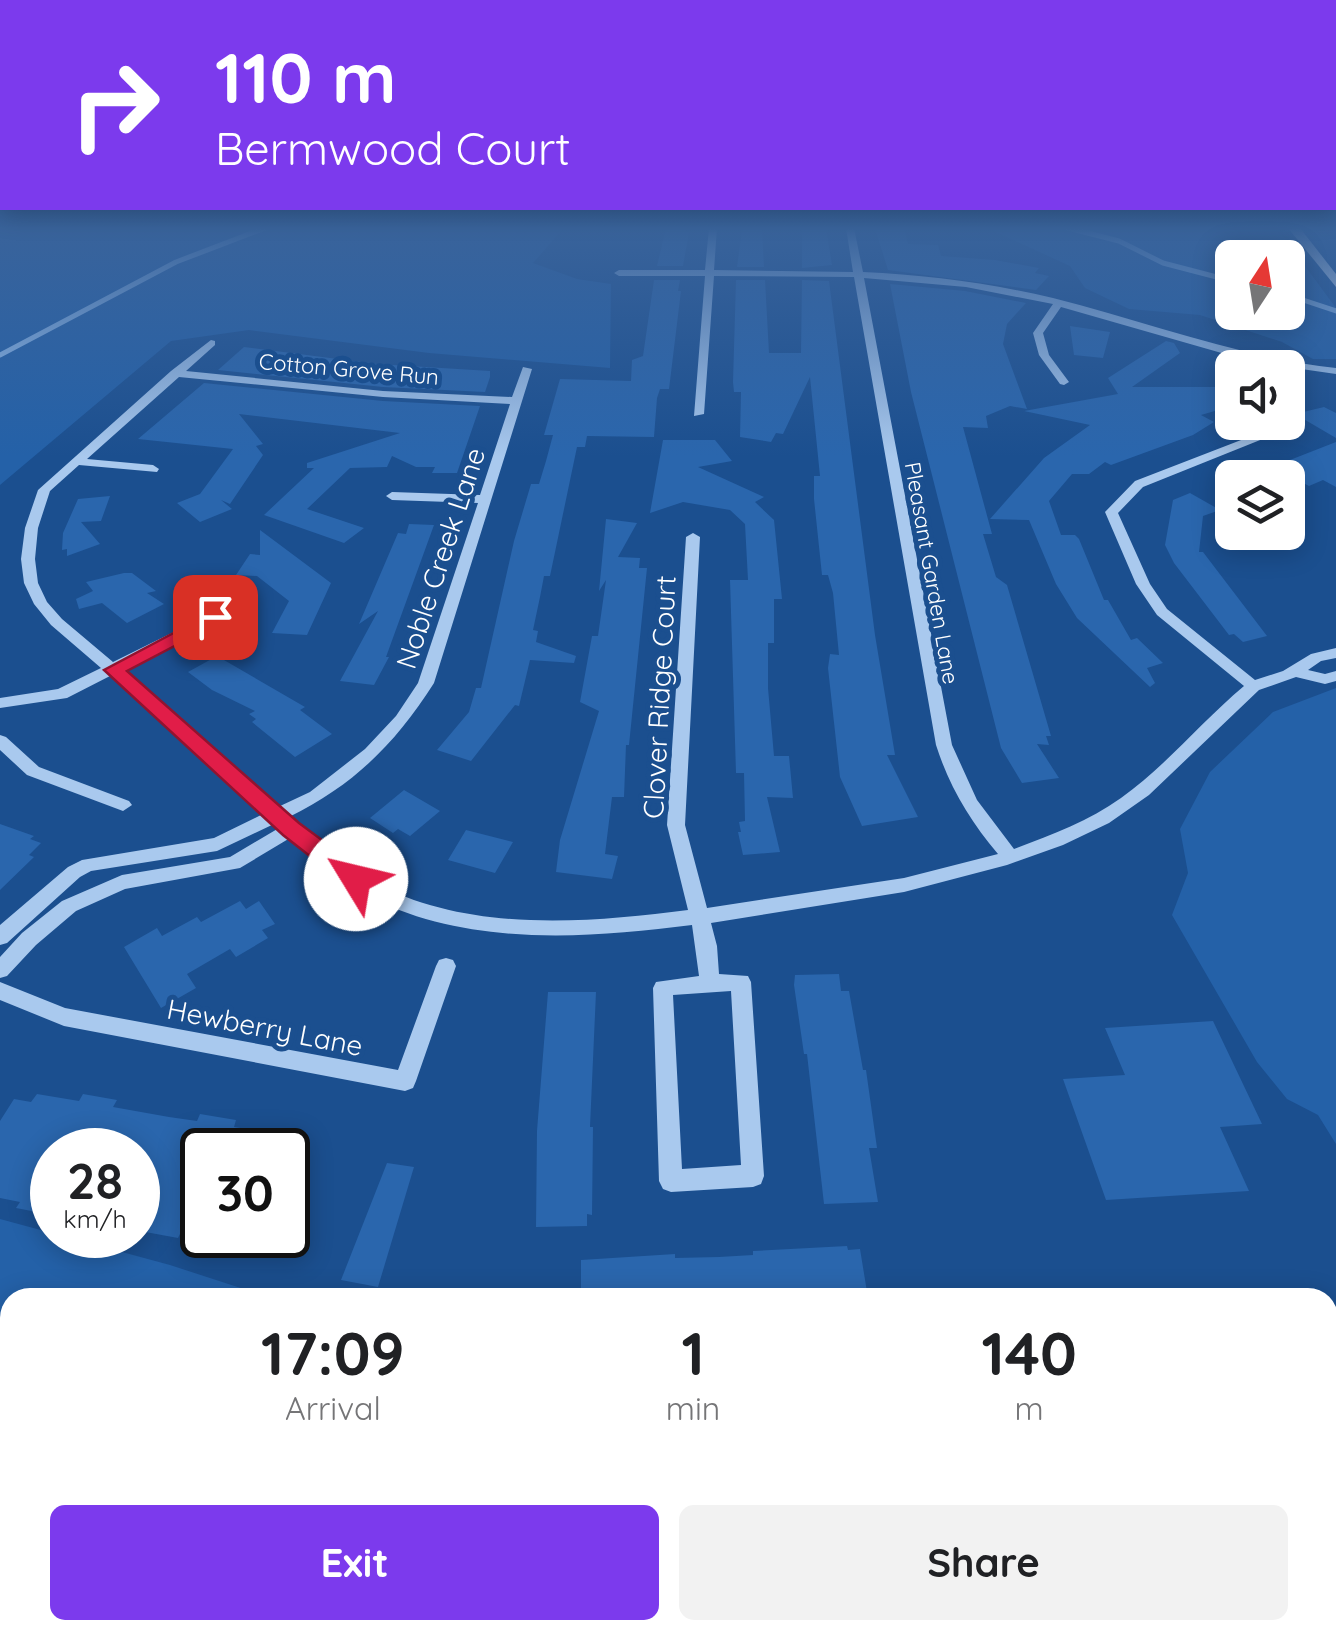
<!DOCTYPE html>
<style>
:root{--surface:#fff;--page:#f2f2f2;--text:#202124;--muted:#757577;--accent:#7c3aed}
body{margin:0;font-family:Quicksand,sans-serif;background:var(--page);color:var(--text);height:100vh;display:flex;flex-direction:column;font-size:38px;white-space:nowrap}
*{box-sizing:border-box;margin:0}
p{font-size:32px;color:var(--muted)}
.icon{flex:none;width:55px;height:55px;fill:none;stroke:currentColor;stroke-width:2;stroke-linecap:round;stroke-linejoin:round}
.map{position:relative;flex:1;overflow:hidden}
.details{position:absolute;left:0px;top:1288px;width:1338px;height:352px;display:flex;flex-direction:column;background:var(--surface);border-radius:30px 30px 0 0;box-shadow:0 5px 25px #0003}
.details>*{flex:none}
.top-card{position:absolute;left:0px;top:0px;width:1338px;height:210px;box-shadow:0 5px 25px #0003;background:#7c3aed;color:#fff;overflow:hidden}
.needle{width:65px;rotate:12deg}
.controls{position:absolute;left:1215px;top:240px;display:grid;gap:20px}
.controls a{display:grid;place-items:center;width:90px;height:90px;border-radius:15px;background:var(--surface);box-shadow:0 5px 25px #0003;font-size:50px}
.speed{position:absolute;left:30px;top:1128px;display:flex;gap:20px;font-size:50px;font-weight:700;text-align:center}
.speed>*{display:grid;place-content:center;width:130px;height:130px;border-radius:50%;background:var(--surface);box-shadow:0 5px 25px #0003;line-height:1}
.speed small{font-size:25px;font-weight:400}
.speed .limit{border:5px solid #111;border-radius:15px;background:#fff;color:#111}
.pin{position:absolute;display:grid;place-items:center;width:85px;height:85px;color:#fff;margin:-42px;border-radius:20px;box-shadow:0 5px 15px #0006}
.me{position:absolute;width:110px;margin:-55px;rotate:306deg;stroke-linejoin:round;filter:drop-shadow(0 0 8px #0008)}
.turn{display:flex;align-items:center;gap:35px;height:210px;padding:0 50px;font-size:45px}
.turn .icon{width:130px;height:130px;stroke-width:2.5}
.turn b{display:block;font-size:70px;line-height:85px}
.eta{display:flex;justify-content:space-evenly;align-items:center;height:170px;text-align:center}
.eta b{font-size:60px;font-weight:700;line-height:70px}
.primary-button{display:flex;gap:20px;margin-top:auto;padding:20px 50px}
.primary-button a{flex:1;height:115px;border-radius:15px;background:var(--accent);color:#fff;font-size:40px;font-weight:700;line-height:115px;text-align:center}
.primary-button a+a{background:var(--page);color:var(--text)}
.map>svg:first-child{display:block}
</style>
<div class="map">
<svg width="1336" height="1638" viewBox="0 0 1336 1638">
<rect width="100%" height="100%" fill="#1b4f8f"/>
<path fill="#2461a8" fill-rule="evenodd" d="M0,228H581L563,229L533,263L577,279L611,284L610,368L429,353L249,330L171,341L0,485Z
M987,228H1277L1336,308V359H1313L1282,342L1200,315L1129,309L1085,288L1070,266ZM1232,258H1288V312H1232Z
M1336,688V1144L1318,1115L1287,1099L1257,1062L1172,915L1188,873L1180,829L1210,772L1273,712Z
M0,1219L170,1265L268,1297L10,1298V1583L0,1580Z
M1336,1385V1638H213L187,1630H1328V1386Z"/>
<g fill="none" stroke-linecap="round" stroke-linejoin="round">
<path stroke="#9cc4f0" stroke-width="5" d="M1068,228L1119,241L1163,263L1232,281
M1288,295L1336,311
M0,355L176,262L265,228"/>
</g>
<path fill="#2a66ad" d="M666,228H686L685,232H689L683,266H657Z
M802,228H826L832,265L802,268Z
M875,228H904L908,244L938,245L941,256L995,260L1039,268L1035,273L1049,276L1036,290L888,270Z
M742,230H762L764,267H737Z
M654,280H680L678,291H681L669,389H660L657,398L654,437L587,436L585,447H577L550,576H544L540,597L533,630L538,631L536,642L576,656L574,663L530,660L519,706L515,705L471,761L437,750L469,712L476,688H481L514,541L531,484H539L546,461L553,435H544L560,379L631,381L632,360L643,356Z
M736,280H765L769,353H801L802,280L829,281L875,635L895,755H887L918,817L862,826L840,777L828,668L830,654L839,655L833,593L828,575H822L814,499V476H820L810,377L783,434L776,433L771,442L740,437L741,392H734L733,382Z
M890,284L965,291L1026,303L1007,324L1003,344L1027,409L1010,406L986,416L988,428L963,427L992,534H983L996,577L1007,585L1051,736H1046L1049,745L1037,744L1059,778L1022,783L1001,748L911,392Z
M1070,326L1110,332L1103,358L1074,355Z
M1166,341L1174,343L1180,353L1132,387H1232V406L1201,415L1214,422L1193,435L1111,465L1105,462L1089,474H1072L1049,501L1061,535H1075L1079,539L1104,600H1108L1131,640L1137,638L1163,663L1147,668L1155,683L1150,687L1077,618L1056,584L1029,520L990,519L1044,458L1090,425L1024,411L1118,394L1108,378Z
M244,347L377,364L490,371V377L485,392L383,387L218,370Z
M204,383L383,401L480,406L457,473H432L435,467H416L392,456L387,467L350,468L307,509L364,528L344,543L264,515L314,468H307V463L400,433L239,414L263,444L256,446L263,455L230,504L221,500L232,509L200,522L177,503L200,494L233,449L138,439Z
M1324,407L1336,413V438L1295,414Z
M663,440H715L732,461L698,467L764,497L755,502L774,520L782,599H774V643H768V688L774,756H789L793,798L767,797L780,852L743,855L738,832H741L739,822L745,821L744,773H736L730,580H748L745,524L730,510L683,502L650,513Z
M1336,442V487L1323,480L1309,486L1272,467Z
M1190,493L1220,510L1203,516L1199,552H1203L1267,636L1243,642L1234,634L1229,635L1174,563L1165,545L1173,500Z
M110,496L101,521L81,522L100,544L67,556V549L62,550L63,533L78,499Z
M606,519L637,523L618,557L640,558L639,568H647L629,745H626L624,797H612L605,854L618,856L612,879L556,872L560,840L599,711L580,702L592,636H598L606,580L599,591Z
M409,524L434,525L386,657H389L374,685L340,681L378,611L359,624L398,533L406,534Z
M260,530L331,583L307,635L272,633L289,601L257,576L236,575L250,554L260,555Z
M124,573H132L156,591L147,593L164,604L127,623L102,603L79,609L76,599L93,591L86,582Z
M217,656L305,707L300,710L332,734L295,757L252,722L256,719L249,714L255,711L212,690L188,672Z
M404,790L440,811L410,836L398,829L393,833L370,818Z
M0,824L34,836L30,839L41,843L29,855L34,857L0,890Z
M466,830L513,842L495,873L448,860Z
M240,901L246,909L259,901L275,924L262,930L268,938L236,957L230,949L187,974L196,988L161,1008L124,947L157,928L162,936L197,917L201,922Z
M839,974L841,991H849L863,1070H866L877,1148H869L878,1202L824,1204L807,1054H804L794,985L795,975Z
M548,992H596L590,1127H593L592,1215L587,1214V1226L536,1227L537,1131Z
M1213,1021L1262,1124L1220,1127L1249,1191L1106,1200L1063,1079L1125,1075L1105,1028Z
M37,1094L79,1101L83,1094L117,1100L113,1107L169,1117L197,1121L200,1114L236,1120L234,1127L301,1138L300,1150H202V1233L182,1230L178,1238L140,1231L145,1223L138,1222V1150H52V1215L16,1208L20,1202L0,1198V1121L14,1099L31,1102Z
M387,1163L414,1167L378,1287L341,1280Z
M847,1246L848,1250L860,1249L868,1298H581V1260L675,1254V1258L719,1257L753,1255V1251Z"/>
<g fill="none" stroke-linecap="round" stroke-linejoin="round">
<path fill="#a9c9ee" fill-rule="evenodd" d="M709,228H717L714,270L853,272L846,228H854L863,272C927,275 990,283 1053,298C1148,322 1238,357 1336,368V374L1253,362L1061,307L1043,333L1049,355L1069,382L1064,385L1060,384L1039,355L1033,333L1053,304L966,287L864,278L952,745L977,800L1014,849C1051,835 1089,821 1121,798C1166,766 1201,722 1244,686L1157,615L1136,584L1105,512L1135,481L1267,430H1275V434L1143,487L1118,513L1150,584L1167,609L1255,680L1283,671L1311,654L1336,648V658L1321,661L1308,670L1325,674L1336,671V681L1325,684L1296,677L1259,690L1149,795L1109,823L1063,845L1007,865L904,892L711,923L717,946L719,974L748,976L751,982L764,1176L761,1184L753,1187L671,1192L663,1189L659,1181L653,988L656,982L699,976L692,925C582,939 465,947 363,894C336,880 313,858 290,838L240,868L125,889L76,911L36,945L7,976L0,978V957L22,933L62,901L122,875L230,857L279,828L274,824L217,851L91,871L80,877L7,943L0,945V925L68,867L82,860L214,838L263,814L110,676L67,698L0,708V698L58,689L101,668L51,625L34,604L24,583L21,559L25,528L38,490L171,371L211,340L215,341V345L186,371L383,391L512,397L523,367L532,369L434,683C395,744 354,785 289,817C316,840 342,865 373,882C468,933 586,923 688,910L667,825L686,537L693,533L700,537L685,825L707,908L904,878L998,854C970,821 949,786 936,745L854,277L714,276L704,414L694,416L705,276H619L614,273L619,270H705ZM179,377L383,397L510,404L480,495L392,492L386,496L392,500L478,503L418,683L396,716L365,749L310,792L278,807L122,670L220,620V614H210L113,662L62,619L47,602L38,583L35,559L38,528L50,491L79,465L157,472L159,469L153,465L87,459ZM731,991L741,1165L682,1169L673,995Z
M0,735L6,737L39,767L129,801L132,805L123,811L27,775L0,750Z
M446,958L453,960L456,966L416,1081L413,1088L405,1091L64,1026L0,1000V982L65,1008L398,1070L436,966L439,960Z"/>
<path fill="#f0f6ff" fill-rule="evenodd" d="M1288,228H1300L1336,274V287Z"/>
</g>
<linearGradient id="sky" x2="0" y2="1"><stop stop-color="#0f2b4f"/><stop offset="0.5" stop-color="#39639b"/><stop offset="1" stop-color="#39639b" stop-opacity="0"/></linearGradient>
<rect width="1336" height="457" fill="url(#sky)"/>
<path fill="#e11d48" stroke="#92132f" stroke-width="2.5" d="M215,611L225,617L222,621L127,671L299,823L365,872L368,879L365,886H348L283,835L104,670Z"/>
<g text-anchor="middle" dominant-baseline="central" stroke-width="10" stroke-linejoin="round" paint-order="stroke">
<g font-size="22" fill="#fff" stroke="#1b4f8f">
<text transform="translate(349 369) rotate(5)">Cotton Grove Run</text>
<text transform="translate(932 573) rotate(80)">Pleasant Garden Lane</text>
</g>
<g font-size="28" fill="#fff" stroke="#1b4f8f">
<text transform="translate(440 558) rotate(-72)">Noble Creek Lane</text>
<text transform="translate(659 697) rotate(-87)">Clover Ridge Court</text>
<text transform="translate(265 1027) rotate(11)">Hewberry Lane</text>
</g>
</g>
</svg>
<div class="controls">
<a><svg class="needle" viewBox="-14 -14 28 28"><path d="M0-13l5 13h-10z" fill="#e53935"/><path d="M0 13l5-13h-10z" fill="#757577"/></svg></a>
<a><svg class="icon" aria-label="sound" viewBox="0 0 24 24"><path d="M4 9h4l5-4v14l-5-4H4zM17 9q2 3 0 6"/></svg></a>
<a><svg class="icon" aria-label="layers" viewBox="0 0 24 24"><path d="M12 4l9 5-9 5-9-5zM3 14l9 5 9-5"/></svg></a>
</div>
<div class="speed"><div>28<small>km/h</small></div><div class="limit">30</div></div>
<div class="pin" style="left:215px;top:617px;background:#d93025"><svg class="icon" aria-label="arrive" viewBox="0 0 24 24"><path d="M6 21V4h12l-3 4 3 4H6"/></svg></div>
<svg class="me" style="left:356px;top:879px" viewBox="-20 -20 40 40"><circle r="19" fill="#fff"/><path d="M0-13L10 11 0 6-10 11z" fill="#e11d48"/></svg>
<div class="top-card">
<div class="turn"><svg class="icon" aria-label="right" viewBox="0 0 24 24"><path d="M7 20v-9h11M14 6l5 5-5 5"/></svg><div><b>110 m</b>Bermwood Court</div></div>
</div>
<section class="details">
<div class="eta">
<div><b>17:09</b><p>Arrival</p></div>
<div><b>1</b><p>min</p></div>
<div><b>140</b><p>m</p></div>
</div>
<div class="primary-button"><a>Exit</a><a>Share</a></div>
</section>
</div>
